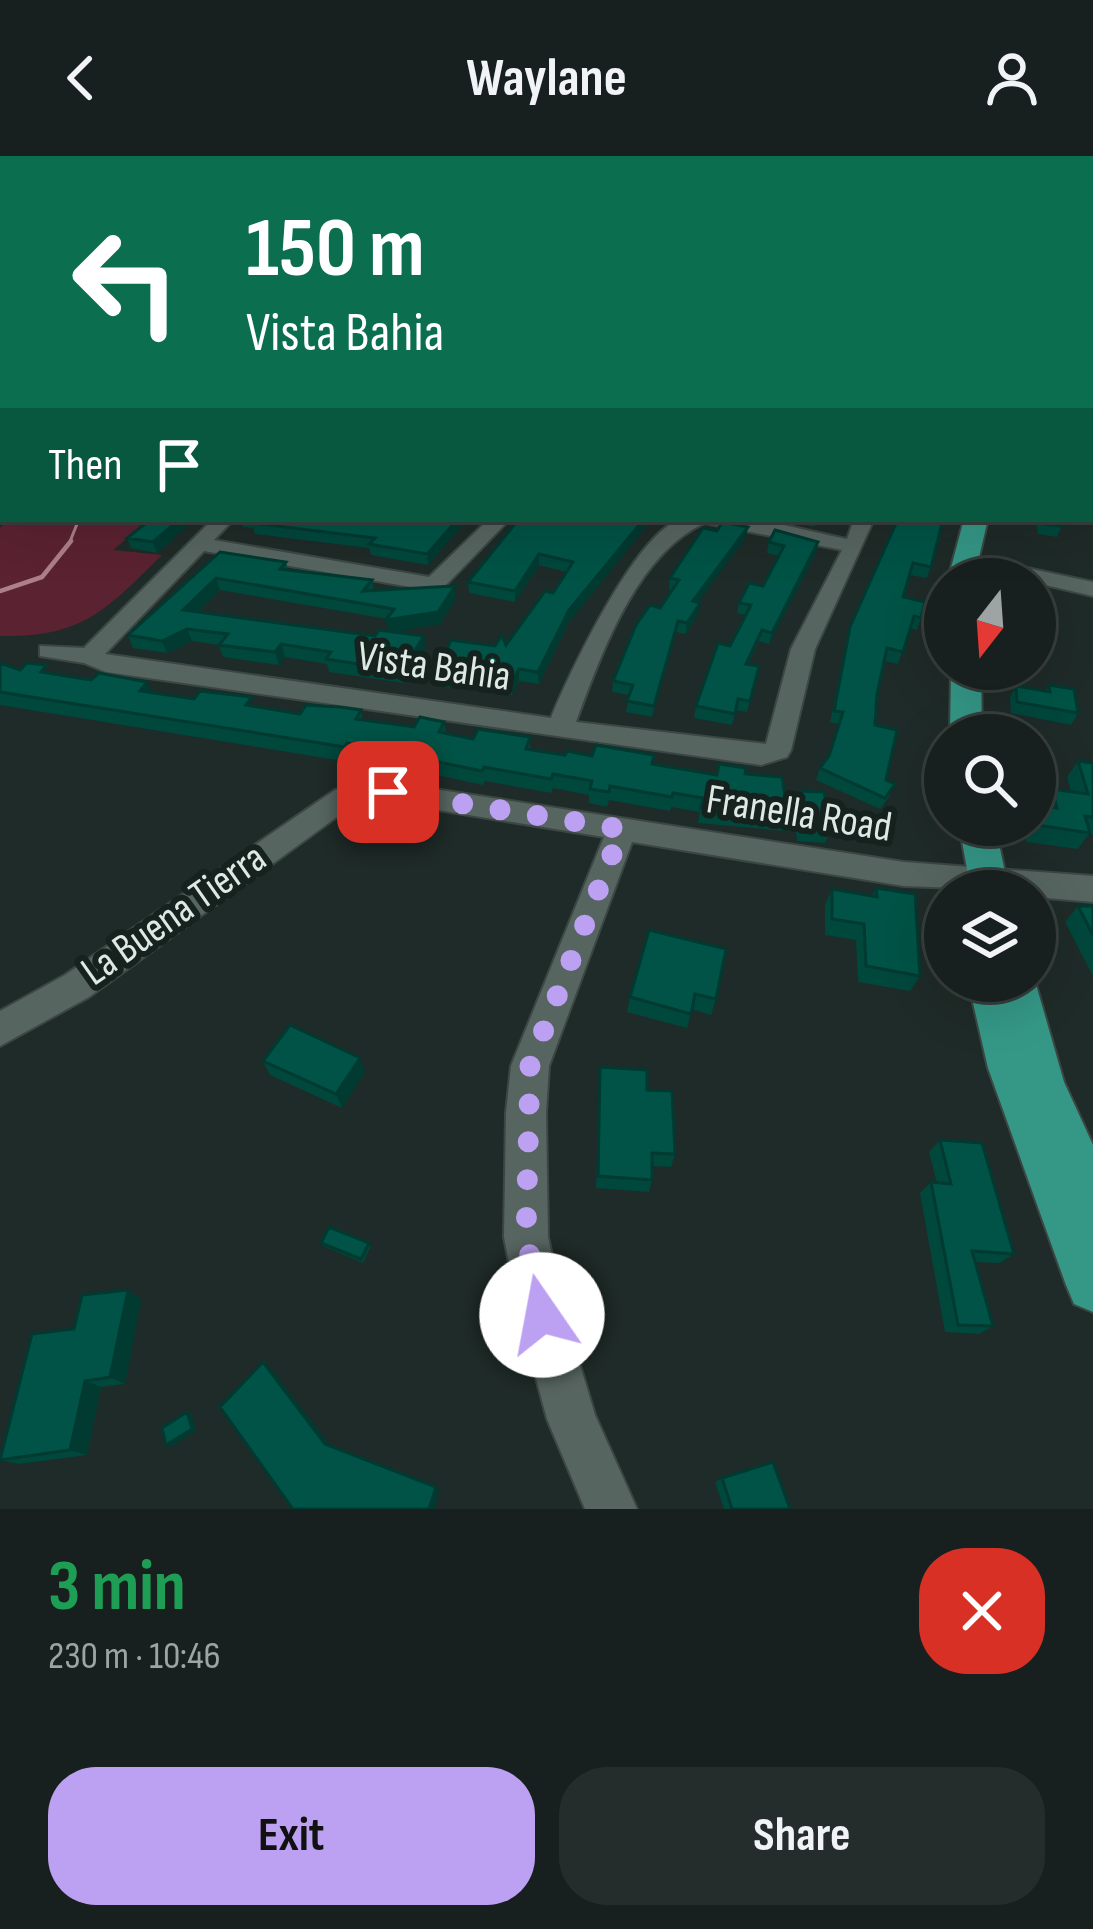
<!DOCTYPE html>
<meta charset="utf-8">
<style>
:root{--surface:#17201e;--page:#242d2b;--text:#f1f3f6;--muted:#9ea3a4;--line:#363e3c;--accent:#bca0f2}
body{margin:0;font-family:"Sofia Sans Condensed",sans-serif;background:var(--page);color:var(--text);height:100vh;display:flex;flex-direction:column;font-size:45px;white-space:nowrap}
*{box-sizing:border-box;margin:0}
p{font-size:39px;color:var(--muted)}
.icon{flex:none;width:66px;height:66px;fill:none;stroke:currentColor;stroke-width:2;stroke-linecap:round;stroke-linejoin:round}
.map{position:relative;height:1353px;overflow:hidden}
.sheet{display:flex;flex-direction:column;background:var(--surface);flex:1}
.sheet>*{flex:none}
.top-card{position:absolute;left:0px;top:0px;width:1095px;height:366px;box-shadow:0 12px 48px #0002,0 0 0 3px var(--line);background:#0b6e4f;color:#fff;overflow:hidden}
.needle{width:78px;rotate:197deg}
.fabs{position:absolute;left:924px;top:402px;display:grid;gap:24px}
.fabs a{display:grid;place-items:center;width:132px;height:132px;border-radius:50%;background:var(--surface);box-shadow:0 12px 48px #0002,0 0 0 3px var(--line);font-size:60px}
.pin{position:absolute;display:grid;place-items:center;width:102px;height:102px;color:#fff;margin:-51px;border-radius:24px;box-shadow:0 6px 18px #0006}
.me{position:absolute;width:132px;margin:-66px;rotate:348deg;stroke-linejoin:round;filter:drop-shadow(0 0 9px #0008)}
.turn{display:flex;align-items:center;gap:42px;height:252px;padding:0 48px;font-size:54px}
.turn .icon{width:156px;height:156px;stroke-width:2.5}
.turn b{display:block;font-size:84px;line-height:102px}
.then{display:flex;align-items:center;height:114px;padding:0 48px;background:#0003;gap:24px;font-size:45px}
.round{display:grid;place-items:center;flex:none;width:126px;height:126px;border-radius:48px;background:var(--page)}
.headline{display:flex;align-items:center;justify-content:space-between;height:204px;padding:0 48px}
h1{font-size:72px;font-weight:700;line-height:90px;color:#1e9e55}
.cta{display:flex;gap:24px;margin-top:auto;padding:24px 48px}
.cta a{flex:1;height:138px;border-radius:48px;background:var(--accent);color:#111;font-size:48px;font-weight:700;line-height:138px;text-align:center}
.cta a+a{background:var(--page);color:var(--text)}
header{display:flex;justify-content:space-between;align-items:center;height:156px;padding:0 48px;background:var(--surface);font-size:54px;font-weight:700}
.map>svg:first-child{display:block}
</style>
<header><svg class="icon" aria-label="back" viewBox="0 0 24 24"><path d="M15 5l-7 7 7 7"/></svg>Waylane<svg class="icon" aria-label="person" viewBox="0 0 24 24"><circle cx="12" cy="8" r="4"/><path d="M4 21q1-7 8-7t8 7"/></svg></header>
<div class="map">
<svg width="1093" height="1353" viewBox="0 0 1093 1353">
<rect width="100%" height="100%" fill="#1f2b28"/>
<path fill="#5b2231" d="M9,363H151L113,394L162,399C107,453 83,482 0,480V372Z"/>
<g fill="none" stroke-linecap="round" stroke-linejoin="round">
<path stroke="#ac7f89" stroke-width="3" d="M69,388L79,363"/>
<path stroke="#ac7f89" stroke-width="4.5" d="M0,435L42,421L71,385"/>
<defs>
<path id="minor" d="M0,252H3V262H0Z
M213,363H234L214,384L429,421L489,363H510L442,433L434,435L204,395L105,498L551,562C568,520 637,373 682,363C733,352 796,373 847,383L854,363H874L815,493L791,594L787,601L761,609L106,516L84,507L40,500V490L84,492ZM705,367L842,394L791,493L766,588L576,566C601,499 636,398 705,367Z
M966,399L1093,426V440L959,409L955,405Z
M389,626L904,706L1093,720V746L1035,741V735L904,730L632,686L549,910L546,957L548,1081L565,1159L595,1259L637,1353H585L547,1263L519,1159L504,1081L506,957L511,910L604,681L389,646L352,650L89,841L0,890V855L65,819L335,634Z"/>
<path id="major" d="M1092,209H1093V220H1092Z
M964,363H988L974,423H948Z
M951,513H981L982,579H950Z
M959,669H995L1009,735H971Z
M968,825H1035L1064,926L1093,989V1156L1074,1148L1066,1129L988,912Z"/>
</defs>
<use href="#minor" stroke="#3c4744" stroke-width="4"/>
<use href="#major" stroke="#3c4744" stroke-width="4"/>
<use href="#minor" fill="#576561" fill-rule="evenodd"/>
<use href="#major" fill="#359887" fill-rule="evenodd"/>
</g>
<path fill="#00473c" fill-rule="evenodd" d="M143,363H195L157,397L131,392L127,382L145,368Z
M240,363H468L428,409L371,399L369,392L255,378L253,372L243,371Z
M519,363H652L569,466L539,528L519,525L512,539L437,530L435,518L495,490L506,489L553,437L566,416L539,409L515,446L469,437L468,426Z
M783,363H819L814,371Z
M898,363L938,389L927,422L910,419L903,441L921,462L917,474L910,472L898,508L884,505L877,538L875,569L890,640L880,653L816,624L820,612L829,601L839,568L830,566L847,483Z
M1035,363H1060L1062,370L1057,381L1038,378Z
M746,381L698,446V458L686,478L676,476L652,561L626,556L629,539L612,536L613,525L673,434L669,433L670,422Z
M769,386L816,397L769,488L759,485L748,508L759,510L747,556L736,554L732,569L694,562L696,550L746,459L737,457L739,447L763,430L779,400L767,397Z
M220,396L286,406L288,414L372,424L374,434L456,442L440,468L392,476L424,480L425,492L404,527L329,516L327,508L285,501L279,509L223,501L219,489L192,485L167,497L133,492L128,479ZM220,434L387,463L388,475L375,480L198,456Z
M0,507L20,514L152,537L300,558L361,554L363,564L414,571L444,566L446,577L473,583L530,581V594L565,599H654L653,608L716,619L745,618L787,652L831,673L825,687L797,685L796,676L698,667L700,656L671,651L670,655L609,644L607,651L589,647V639L553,632L551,637L485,625L483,629L351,601L349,606L0,549Z
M1049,529L1078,557L1071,569L1011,557L1010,541L1016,530L1046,535Z
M1078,605L1093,607V679L1089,678L1078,693L1026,686L1022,669H1035V649L1041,650L1052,633L1071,636L1067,621Z
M876,732L920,820L910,835L858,826L856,784L825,779V749L832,733L872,740Z
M1078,750H1093V820L1065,766Z
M649,774L716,843L711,859L692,853L687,872L627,856L630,841Z
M263,905L365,916L342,952L270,919Z
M600,911L647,934L675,998L671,1011L652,1010V1024L649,1036L596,1032Z
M940,984L1014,1098L1000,1107L975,1106L993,1170L979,1178L945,1176L920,1037L931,1026L937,1027L929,996Z
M321,1087L371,1090L363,1107L323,1090Z
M128,1134L141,1143L125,1228L101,1231L87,1299L19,1308L0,1304L74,1173Z
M722,1322L790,1353H724L715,1326Z"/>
<path fill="#003a31" d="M180,363H195L157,397L153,386Z
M458,363H468L428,409L427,398Z
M644,363H652L569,466L539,528L538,516L569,454Z
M748,371L746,381L691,456L693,445Z
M818,386L816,397L769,488L772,477Z
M539,398V409L515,446V435Z
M216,422L220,434L188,466L183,454Z
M455,430L456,442L440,468L388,477L386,464Z
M700,447L698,458L686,478L687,467Z
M678,465L676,476L652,561L654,550Z
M187,473L192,485L167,497L162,485Z
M424,480L425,492L404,527L402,515Z
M281,488L285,501L279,509L275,496Z
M519,513V525L512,539V527Z
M147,526L154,540L140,535Z
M360,902L365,916L342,952L336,938Z
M128,1134L141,1143L125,1228L110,1221Z
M263,1206L272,1214L333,1293L325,1288Z
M85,1225L101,1231L87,1299L70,1294Z
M187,1256L192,1258L196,1275L171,1291L166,1289Z
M436,1331L440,1334L434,1353H429Z"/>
<path fill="#005346" stroke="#003a31" stroke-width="3" d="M0,153H3L2,238L0,237V189H2V174H0Z
M1092,254L1093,257V337H1092Z
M151,363H180L153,386L127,382Z
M256,363H458L427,398L369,388L375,382L252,367Z
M519,363H644L569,454L538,516L519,513L512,527L435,518L451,484L495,490L502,479L506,489L545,435L553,437L573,406L539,398L515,435L468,426Z
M898,363H943L931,411L913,407L903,441L925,446L921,462L914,460L903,496L887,492L877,538L875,569L897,574L886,624L895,628L885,642L820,612L829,600L843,556L834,555L850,471Z
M1042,363H1060L1062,370L1043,368Z
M722,366L748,371L693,445L700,447L687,467L678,465L654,550L627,545L633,529L613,525L636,469L650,449L660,452L679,424L670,422L703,372L717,375Z
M775,374L818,386L772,477L762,474L746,508L759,510L750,545L738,543L735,558L696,550L718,487L730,490L751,449L739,447L749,427L763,430L784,390L769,386Z
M220,396L286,406L280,413L372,424L363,435L455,430L438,456L386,464L394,453L216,422L183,454L375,480L379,474L424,480L402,515L326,503L331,496L281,488L275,496L219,489L228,478L187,473L162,485L128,479Z
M0,507L20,514L27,507L47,509L41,516L91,524L99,517L147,526L140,535L194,543L200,535L252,541L246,549L300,558L306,549L339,551L361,554L356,563L414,571L420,561L444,566L439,576L473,583L478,573L530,581L526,593L565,599L567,595L592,600L596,589L654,599L652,608L717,619L719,608L746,612L745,618L782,621L787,652L801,635L824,636L831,673L802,671L801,661L701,652L703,642L673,637L672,641L610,630L609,636L590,633L592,625L553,618L551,623L484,611L482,615L347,587L345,591L0,536Z
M1049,529L1074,533L1078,557L1017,546L1016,530L1050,536Z
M1078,605L1093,607V661L1085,660L1090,677L1037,669L1035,649L1057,652L1052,633L1088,638Z
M876,732L915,738L920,820L866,810L864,768L832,763V733L877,741Z
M1078,750H1093V779Z
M649,774L726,793L716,843L695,838L691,858L630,841Z
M290,869L360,902L336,938L263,905Z
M600,911L647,914V934L672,935L675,998L652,997V1024L598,1020Z
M940,984L982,987L1014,1098L972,1095L993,1170L958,1169L931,1026L951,1028Z
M329,1071L369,1087L361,1103L321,1087Z
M128,1134L110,1221L85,1225L70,1294L0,1304L32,1178L74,1173L82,1139Z
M263,1206L325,1288L436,1331L429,1353H293L220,1251Z
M187,1256L192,1273L166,1289L162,1272Z
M773,1306L790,1353H732L722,1322Z"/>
<linearGradient id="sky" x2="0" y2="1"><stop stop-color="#111816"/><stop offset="0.45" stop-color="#3c4a53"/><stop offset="1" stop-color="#3c4a53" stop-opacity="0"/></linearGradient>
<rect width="1093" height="342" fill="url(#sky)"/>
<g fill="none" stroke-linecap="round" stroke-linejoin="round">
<path stroke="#bca0f2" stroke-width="21" stroke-dasharray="0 37.8" d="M388,636L622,673L530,910L526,1081L542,1159"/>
</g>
<g text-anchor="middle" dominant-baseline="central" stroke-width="12" stroke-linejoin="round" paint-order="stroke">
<g font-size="42" fill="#e0e8e6" stroke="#15221e">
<text transform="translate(434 511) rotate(8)">Vista Bahia</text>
<text transform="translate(799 658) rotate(9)">Franella Road</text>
<text transform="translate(174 759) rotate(-35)">La Buena Tierra</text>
</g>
</g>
</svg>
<div class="fabs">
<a><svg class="needle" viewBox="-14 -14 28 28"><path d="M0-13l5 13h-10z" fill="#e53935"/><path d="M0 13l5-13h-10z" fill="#9ea3a4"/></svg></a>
<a><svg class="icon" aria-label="search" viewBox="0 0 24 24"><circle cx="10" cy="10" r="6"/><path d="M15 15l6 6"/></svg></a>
<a><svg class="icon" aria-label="layers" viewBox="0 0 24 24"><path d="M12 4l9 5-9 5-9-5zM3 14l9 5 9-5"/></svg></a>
</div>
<div class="pin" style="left:388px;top:636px;background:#d93025"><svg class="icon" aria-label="arrive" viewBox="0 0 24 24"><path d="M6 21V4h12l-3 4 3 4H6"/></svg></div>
<svg class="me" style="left:542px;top:1159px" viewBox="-20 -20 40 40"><circle r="19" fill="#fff"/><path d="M0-13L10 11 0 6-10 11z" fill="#bca0f2"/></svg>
<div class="top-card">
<div class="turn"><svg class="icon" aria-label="left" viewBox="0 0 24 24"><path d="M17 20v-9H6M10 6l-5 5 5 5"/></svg><div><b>150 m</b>Vista Bahia</div></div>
<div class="then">Then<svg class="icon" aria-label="arrive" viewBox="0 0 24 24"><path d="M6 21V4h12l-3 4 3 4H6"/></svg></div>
</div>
</div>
<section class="sheet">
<div class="headline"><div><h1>3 min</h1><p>230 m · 10:46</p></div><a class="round" style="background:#d93025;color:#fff"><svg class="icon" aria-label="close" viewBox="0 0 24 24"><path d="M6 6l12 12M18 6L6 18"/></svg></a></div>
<div class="cta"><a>Exit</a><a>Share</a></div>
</section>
